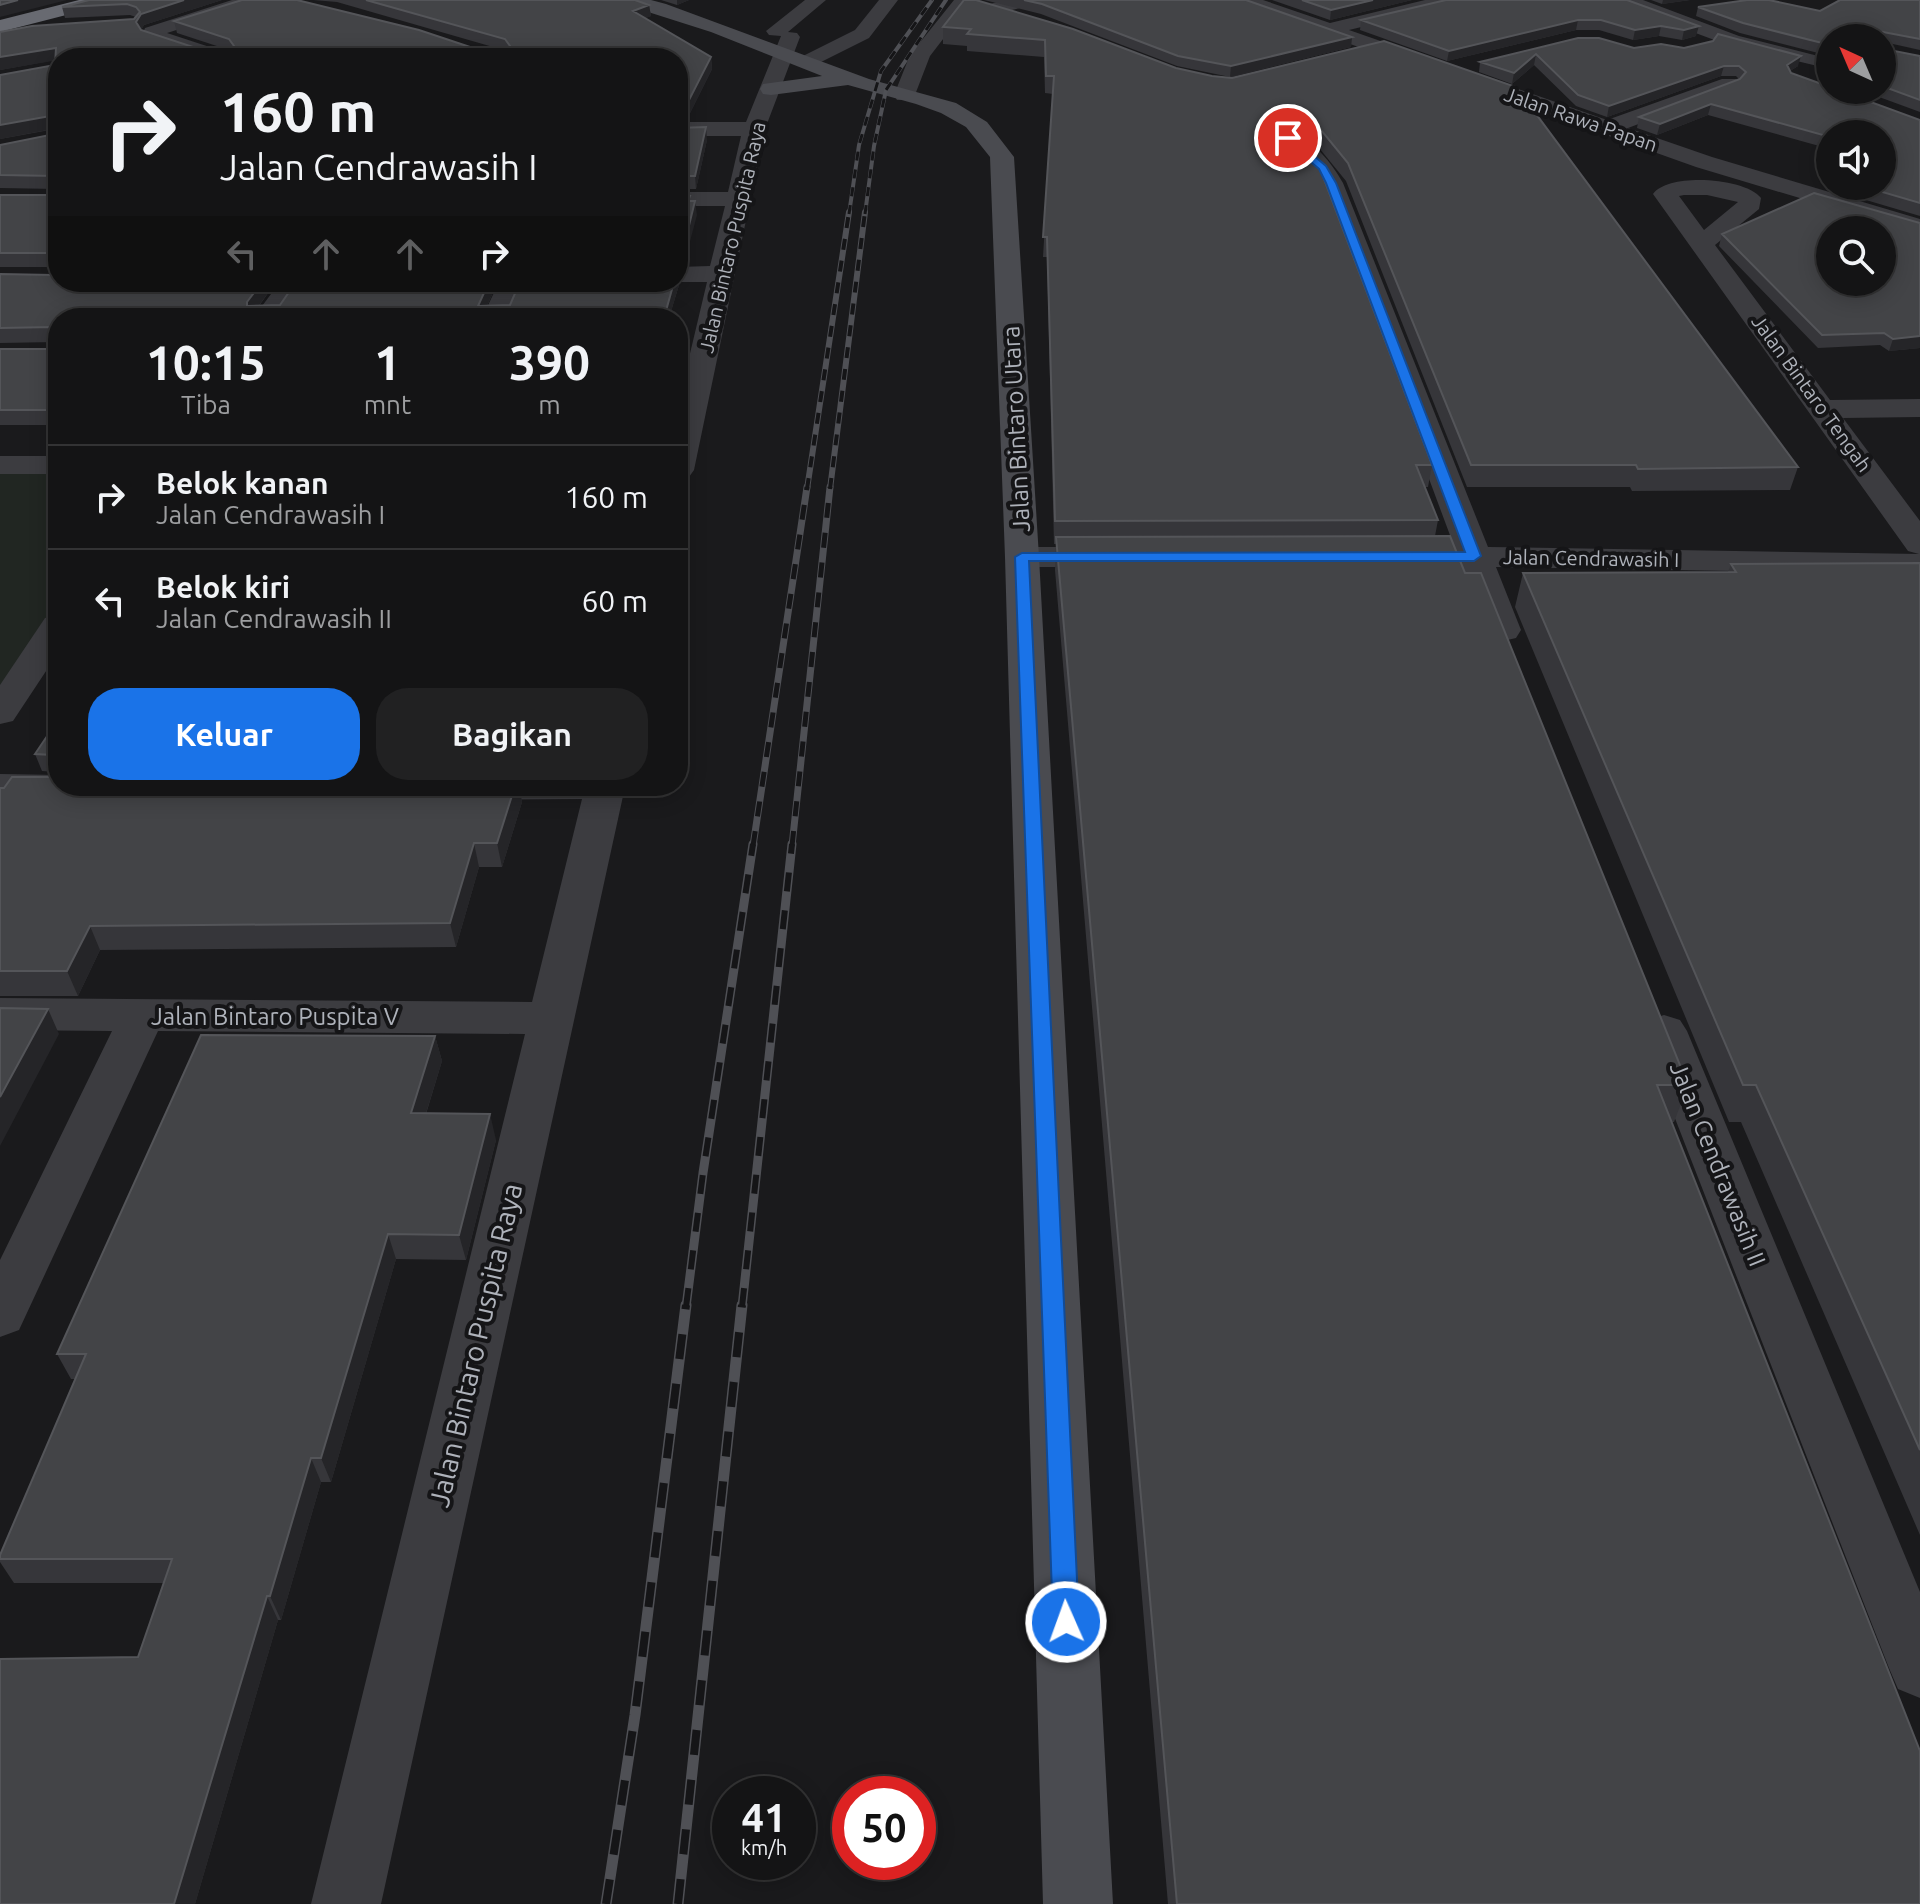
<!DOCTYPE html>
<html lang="id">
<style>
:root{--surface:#141415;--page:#212122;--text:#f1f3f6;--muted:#9d9ea0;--line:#333334;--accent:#1a73e8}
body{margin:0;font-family:Ubuntu,sans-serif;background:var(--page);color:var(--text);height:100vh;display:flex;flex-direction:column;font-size:30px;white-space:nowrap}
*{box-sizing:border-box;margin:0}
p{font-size:26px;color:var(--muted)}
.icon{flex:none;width:44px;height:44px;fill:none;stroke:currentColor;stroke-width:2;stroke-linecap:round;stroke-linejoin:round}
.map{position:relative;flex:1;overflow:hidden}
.panel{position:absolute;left:48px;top:308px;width:640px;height:488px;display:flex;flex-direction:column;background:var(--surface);border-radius:32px;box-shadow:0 4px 20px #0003,0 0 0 2px var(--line)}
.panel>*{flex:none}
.guide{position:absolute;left:48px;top:48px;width:640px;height:244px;border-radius:32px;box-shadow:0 4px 20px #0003,0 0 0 2px var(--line);background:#141415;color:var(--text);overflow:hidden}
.needle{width:52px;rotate:316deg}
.tools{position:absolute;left:1816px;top:24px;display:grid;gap:16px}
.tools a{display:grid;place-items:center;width:80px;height:80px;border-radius:50%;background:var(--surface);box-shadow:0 4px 20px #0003,0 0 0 2px var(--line);font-size:40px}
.speed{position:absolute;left:712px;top:1776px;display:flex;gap:16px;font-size:40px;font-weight:700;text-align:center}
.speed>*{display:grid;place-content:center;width:104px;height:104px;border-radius:50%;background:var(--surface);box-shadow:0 4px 20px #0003,0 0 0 2px var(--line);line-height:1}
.speed small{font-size:20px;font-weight:400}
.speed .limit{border:12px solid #d22;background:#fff;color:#111}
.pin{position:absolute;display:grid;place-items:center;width:68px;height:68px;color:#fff;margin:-34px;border:4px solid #fff;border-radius:50%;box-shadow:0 2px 8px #0007}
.me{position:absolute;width:88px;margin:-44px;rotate:358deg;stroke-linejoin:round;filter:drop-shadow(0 0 6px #0008)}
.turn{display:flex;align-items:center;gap:28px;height:168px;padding:0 40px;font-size:36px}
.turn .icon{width:104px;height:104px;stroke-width:2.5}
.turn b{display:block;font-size:56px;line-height:68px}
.lanes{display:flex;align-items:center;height:76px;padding:0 40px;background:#0003;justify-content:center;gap:40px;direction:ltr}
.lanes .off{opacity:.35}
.eta{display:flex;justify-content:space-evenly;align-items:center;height:136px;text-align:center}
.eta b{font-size:48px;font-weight:600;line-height:56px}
.button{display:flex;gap:16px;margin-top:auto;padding:16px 40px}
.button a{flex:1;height:92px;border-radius:32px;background:var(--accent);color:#fff;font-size:32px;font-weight:600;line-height:92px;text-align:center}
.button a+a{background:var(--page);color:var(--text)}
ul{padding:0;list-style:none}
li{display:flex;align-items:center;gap:24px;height:104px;padding:0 40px;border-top:2px solid var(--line)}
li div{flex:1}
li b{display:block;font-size:30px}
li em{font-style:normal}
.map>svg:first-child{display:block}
</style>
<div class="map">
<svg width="1920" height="1904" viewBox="0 0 1920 1904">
<rect width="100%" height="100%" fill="#1a1a1c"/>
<path fill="#212622" d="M0,465H58V626L0,713Z"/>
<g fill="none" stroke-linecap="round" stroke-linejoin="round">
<path fill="#3c3c40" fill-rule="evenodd" d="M232,0H260L258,4L167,33L231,54L234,58H203L145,39L142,35L145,28Z
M805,0H826L788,32L797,33L800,37L765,129L694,470L689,477L678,479V404L707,282H675H678V267L710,266L725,206H678V192H728L741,136H678V122H746L781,36L769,35L766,31Z
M879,0H898L869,38L813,66H799L796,62L799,58L855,30Z
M1005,0H1037L1035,4L989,16L979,10L982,6Z
M1236,0H1263L1330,23L1425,0H1458L1456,4L1349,30L1607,120L1722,79H1736L1740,83L1736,87L1628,128L1712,157L1920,219V234L1696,167L1238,4Z
M1616,0H1643L1739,36L1830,59V69L1725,44L1618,4Z
M1288,131C1311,137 1332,163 1343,183L1488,547L1919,554L1908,551L1653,194C1669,172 1746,178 1761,198L1759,209L1715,245L1830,400L1920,399V417L1843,418L1920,521V574L1496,567L1521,630L1516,638L1503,641L1490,638L1462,566L1436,563L1431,556L1436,549L1454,546L1319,183L1313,172L1277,138L1280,133ZM1684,195H1707L1738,202L1704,230L1679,196Z
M280,282H306L281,318H253Z
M499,282H525L510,318H482Z
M0,456H58V474H0Z
M1022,547H1116L1128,550L1133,557L1128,564L1116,567H1022L1010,564L1005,557L1010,550Z
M58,615V653L13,721L0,724V685L45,618Z
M0,774L58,775V786L86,787L80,795L66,799L0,798Z
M441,786L625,787L381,1904H311L525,1034L158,1031L19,1330L0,1337V1260L112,1031L0,1030V998L532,1002L582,799L459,800L445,796Z
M1664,1015L1680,1020L1687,1031L1920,1592V1698L1898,1689L1889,1668L1641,1031L1648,1020Z"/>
<path fill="#3c3c40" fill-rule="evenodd" d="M954,0H973L930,56L913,100H897L894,95L910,55Z"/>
<path fill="#4a4b50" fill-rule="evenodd" d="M621,0H651L666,4L869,79L956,103L987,122L1014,157L1039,557L1113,1904H1043L1005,557L990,157L966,127L941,113L916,104L848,85L771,95L763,94L760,89L763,84L822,76L711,32L623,4Z"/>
<path fill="#686a71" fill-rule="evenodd" d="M79,0H111L109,4L0,32V20Z"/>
<defs>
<path id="rail-far4" d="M849,214L859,145L881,71L932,0
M865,214L874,146L886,90L946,0"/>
<path id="rail-far3" d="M807,489L849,212
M830,489L865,212"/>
<path id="rail-far2" d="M753,846L807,487
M792,846L830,487"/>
<path id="rail-far1" d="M686,1307L703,1173L753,844
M742,1307L792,844"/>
<path id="rail" d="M606,1904L635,1715L686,1305
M678,1904L742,1305"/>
</defs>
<use href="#rail-far4" stroke="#4f5055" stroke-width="4"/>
<use href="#rail-far3" stroke="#4f5055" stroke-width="6"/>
<use href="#rail-far2" stroke="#4f5055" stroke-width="7"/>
<use href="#rail-far1" stroke="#4f5055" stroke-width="9"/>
<use href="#rail" stroke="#4f5055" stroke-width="11"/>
<use href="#rail-far4" stroke="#151517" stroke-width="3" stroke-dasharray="9" stroke-linecap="butt"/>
<use href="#rail-far3" stroke="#151517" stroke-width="4" stroke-dasharray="11" stroke-linecap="butt"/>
<use href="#rail-far2" stroke="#151517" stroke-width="5" stroke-dasharray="15" stroke-linecap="butt"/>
<use href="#rail-far1" stroke="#151517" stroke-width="6" stroke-dasharray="19" stroke-linecap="butt"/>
<use href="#rail" stroke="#151517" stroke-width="8" stroke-dasharray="25" stroke-linecap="butt"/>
</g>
<path fill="#36363a" d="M89,0H222L144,25L141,30L199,49H226L177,33L174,21L242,0H297L419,30L476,49H500L337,2L313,0H635L649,5L651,16L644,18L711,57L712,69L687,119L678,121V58H58V270L57,267H0V195H54L57,192V189L0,188V145L55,134V129L0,139V75L55,65V60L0,70V32L32,26L134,19L136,17L130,15L65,18L62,7Z
M661,0H689L677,5Z
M964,0L1176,68L1212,76L1232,78L1384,41L1798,467L1790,490L1632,491L1630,487H1467L1346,181L1315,143L1287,128L1285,129L1432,465L1428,487H1425L1438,520L1435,536L1465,573L1688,1085L1674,1122H1671L1920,1904H1168L1055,570L1056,544H1054L1047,257H1043L1053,94L1045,93L1044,57L967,51V46L943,44V27Z
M984,0H1246L1352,37L1351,47L1230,77L1177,66L1041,14Z
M1272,0H1412L1330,20Z
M1627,0L1696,36L1682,40L1659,36L1633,40L1599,30H1576L1447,61L1360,30L1361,20Z
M1651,0H1690L1662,4Z
M1920,0V50L1884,42V49L1920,56V112L1860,90H1882V38H1830V56L1740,33L1696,16L1698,7L1820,11Z
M1578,38L1634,48L1798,66L1790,71L1791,73L1920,120V216L1839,192L1841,186H1882V134H1830V149L1708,115L1657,135L1637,128L1639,117L1739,79L1736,76H1721L1607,117L1576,106L1534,65L1512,84L1479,72L1480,62Z
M1830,61V79L1820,75L1823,65Z
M678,128L707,140L696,189H678Z
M1920,223V348L1889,351L1880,345L1818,348L1719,246L1722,234Z
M0,274L58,282H276L259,306L280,305L296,282H498L487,306L510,305L678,282V280L679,285L669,318H58V425H0V349H53L56,346V342L0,343Z
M1920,563V1535L1741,1122H1729L1515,607L1523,573L1728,572L1731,564Z
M58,720V776L56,772L42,771L35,754Z
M58,786H209L210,788H330L331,786H519L522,802L502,867H479L456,947L100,950L78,996H0V788Z
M435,1036L442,1061L426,1114L496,1140L466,1260L396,1259L331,1482H321L281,1620H278L195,1904H0L138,1657L164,1583H14L0,1562V1555L76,1379H71L57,1354Z"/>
<path fill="#252528" d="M18,0H67L0,17V5Z
M184,0H222L144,25L139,34L136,22L141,14Z
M677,0H689L677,5Z
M1373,0H1412L1330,20L1331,10Z
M1663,0H1690L1662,4Z
M649,5L651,16L634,23L633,11Z
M1578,20L1576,30L1447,61L1449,51Z
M1661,26L1659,36L1633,40L1635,30Z
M1699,26L1696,36L1682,40L1684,30Z
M1352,37L1351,47L1230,77L1231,66Z
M56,48L58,60L0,70V57Z
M1536,54L1534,65L1512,84L1514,73Z
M1801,56L1798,66L1784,75L1787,65Z
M711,57L712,69L687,119L678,121V108Z
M1724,66L1721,76L1607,117L1609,106Z
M1711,104L1708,115L1657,135L1660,124Z
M1289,110L1287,128L1277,131L1276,120L1279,114Z
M56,115L58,128L0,139V125Z
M706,127L707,140L696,189L695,176Z
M695,201L697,215L684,264L678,266V251Z
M678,280L679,285L669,318H664L674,282H678Z
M262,282H276L251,316L247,302Z
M489,282H498L481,318L478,306Z
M1920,336V348L1889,351L1893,339Z
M515,786H519L522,802L502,867L497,843Z
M474,843L479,867L456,947L450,923Z
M90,926L100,950L78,996L67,971Z
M48,1009L59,1034L0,1146V1097Z
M435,1036L442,1061L418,1139L411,1113Z
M490,1114L496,1140L466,1260L459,1235Z
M388,1234L396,1259L331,1482L321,1458Z
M311,1458L321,1482L281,1620L270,1596Z
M267,1596L278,1620L195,1904H174Z"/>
<path fill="#434447" stroke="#545559" stroke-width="2" fill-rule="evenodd" d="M0,0H18L0,5Z
M89,0H184L141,14L136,22L141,30L199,49H231L234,46L229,39L174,21L242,0H297L419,30L476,49H507L510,46L505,39L366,0H635L649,5L633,11L711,57L686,106L678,108V58H58V265H56L53,253H0V195H54L57,192L56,176L0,175V145L55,134L56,115L0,125V75L55,65L56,48L0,57V32L32,26L134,19L140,12L136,7L127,4L62,7Z
M964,0H976L1073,29L1176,68L1212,76L1232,78L1384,41L1516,87L1798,467L1638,469L1636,465H1471L1348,163L1317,125L1289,110L1279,114L1276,120L1313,155L1319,166L1432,465H1416L1438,520L1055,521L1047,237H1043L1054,76H1046L1045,40L967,34L971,29L943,27Z
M1024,0H1246L1352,37L1231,66L1178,56L1042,4Z
M1302,0H1373L1331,10Z
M1446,0H1627L1699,26L1684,30L1661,26L1635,30L1601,20H1578L1449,51L1361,20Z
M1747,0H1769L1820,11L1840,0H1920V39L1883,32L1884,49L1920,56V100L1882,86V38H1830V45L1743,23L1698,7Z
M1718,34L1801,56L1787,65L1791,73L1830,87V90H1838L1920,120V203L1862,186H1882V134H1830V137L1711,104L1660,124L1639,117L1740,79L1746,72L1739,66H1724L1609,106L1578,95L1536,54L1514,73L1480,62L1578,38H1599L1634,48L1661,44L1684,48L1713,41Z
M1830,61V68L1823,65L1826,62Z
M706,127L695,176H678V128Z
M1814,193L1920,223V336L1893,339L1884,333L1822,335L1722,234ZM1830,230H1882V282H1830Z
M678,195L690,196L688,201H695L683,250L678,251Z
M58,272V282H262L247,302V306L280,305L296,282H489L478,306L510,305L520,282H674L664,318H58V410H0V349H53L56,346V330L53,327L0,328V274L53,275Z
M1450,536L1465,573H1481L1688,1085H1657L1920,1751V1904H1177L1056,537Z
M1920,563V1450L1756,1085H1743L1523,573L1736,572L1731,564Z
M58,720V766H54L53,755L35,754Z
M12,777H58V786H202L201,788H330L331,786H515L497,843H474L450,923L90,926L67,971H0V788H4Z
M0,1008L48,1009L0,1097Z
M201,1035L435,1036L411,1113L490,1114L459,1235L388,1234L321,1458H311L270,1596H267L174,1904H0V1659L138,1657L172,1559H0V1555L86,1354H57Z"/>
<path fill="#1a73e8" stroke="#114b97" stroke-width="2" d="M1285,136H1291L1326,166L1336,183L1481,556L1474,561H1029L1079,1622L1075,1631L1066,1634L1057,1631L1053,1622L1015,557L1022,553L1465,552L1326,183L1319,169L1285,140Z"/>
<g text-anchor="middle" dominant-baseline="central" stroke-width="8" stroke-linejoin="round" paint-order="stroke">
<g font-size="20" fill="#aeb2ba" stroke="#151517">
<text transform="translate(1581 119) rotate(19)">Jalan Rawa Papan</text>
<text transform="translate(732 237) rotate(-77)">Jalan Bintaro Puspita Raya</text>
<text transform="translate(1812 393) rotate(54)">Jalan Bintaro Tengah</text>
<text transform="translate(1591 558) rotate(1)">Jalan Cendrawasih I</text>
</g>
<g font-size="24" fill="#aeb2ba" stroke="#151517">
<text transform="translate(1016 429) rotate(-93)">Jalan Bintaro Utara</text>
<text x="275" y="1016">Jalan Bintaro Puspita V</text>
<text transform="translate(1718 1164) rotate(68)">Jalan Cendrawasih II</text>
</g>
<g font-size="28" fill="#aeb2ba" stroke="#151517">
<text transform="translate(475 1345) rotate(-77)">Jalan Bintaro Puspita Raya</text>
</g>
</g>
</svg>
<div class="tools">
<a><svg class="needle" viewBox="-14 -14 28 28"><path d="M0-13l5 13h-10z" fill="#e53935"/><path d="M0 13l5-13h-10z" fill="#9d9ea0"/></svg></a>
<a><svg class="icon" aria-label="sound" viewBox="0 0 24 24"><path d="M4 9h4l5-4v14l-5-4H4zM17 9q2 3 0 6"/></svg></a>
<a><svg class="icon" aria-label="search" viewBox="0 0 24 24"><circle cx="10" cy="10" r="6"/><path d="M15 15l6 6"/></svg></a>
</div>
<div class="speed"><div>41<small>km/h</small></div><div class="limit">50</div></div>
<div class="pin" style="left:1288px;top:138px;background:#d93025"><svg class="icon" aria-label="arrive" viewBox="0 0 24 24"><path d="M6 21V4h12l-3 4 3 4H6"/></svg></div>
<svg class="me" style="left:1066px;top:1622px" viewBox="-20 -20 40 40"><circle r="17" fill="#1a73e8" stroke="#fff" stroke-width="3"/><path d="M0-11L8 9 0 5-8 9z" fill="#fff"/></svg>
<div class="guide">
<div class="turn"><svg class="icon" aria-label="right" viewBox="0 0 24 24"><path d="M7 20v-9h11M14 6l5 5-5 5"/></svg><div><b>160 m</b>Jalan Cendrawasih I</div></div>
<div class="lanes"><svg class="icon off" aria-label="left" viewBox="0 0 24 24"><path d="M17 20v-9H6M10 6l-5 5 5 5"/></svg><svg class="icon off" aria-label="ahead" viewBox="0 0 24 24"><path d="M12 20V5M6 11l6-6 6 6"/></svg><svg class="icon off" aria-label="ahead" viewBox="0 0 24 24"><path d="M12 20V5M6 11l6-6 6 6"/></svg><svg class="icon" aria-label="right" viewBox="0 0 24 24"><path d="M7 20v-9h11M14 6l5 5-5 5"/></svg></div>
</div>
<section class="panel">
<div class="eta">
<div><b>10:15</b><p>Tiba</p></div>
<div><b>1</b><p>mnt</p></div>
<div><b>390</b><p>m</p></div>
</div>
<ul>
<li><svg class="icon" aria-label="right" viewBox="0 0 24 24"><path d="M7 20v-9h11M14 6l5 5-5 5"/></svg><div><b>Belok kanan</b><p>Jalan Cendrawasih I</p></div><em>160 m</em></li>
<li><svg class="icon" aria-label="left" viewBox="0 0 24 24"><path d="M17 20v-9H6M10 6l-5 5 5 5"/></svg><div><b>Belok kiri</b><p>Jalan Cendrawasih II</p></div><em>60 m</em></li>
</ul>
<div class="button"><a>Keluar</a><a>Bagikan</a></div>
</section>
</div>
